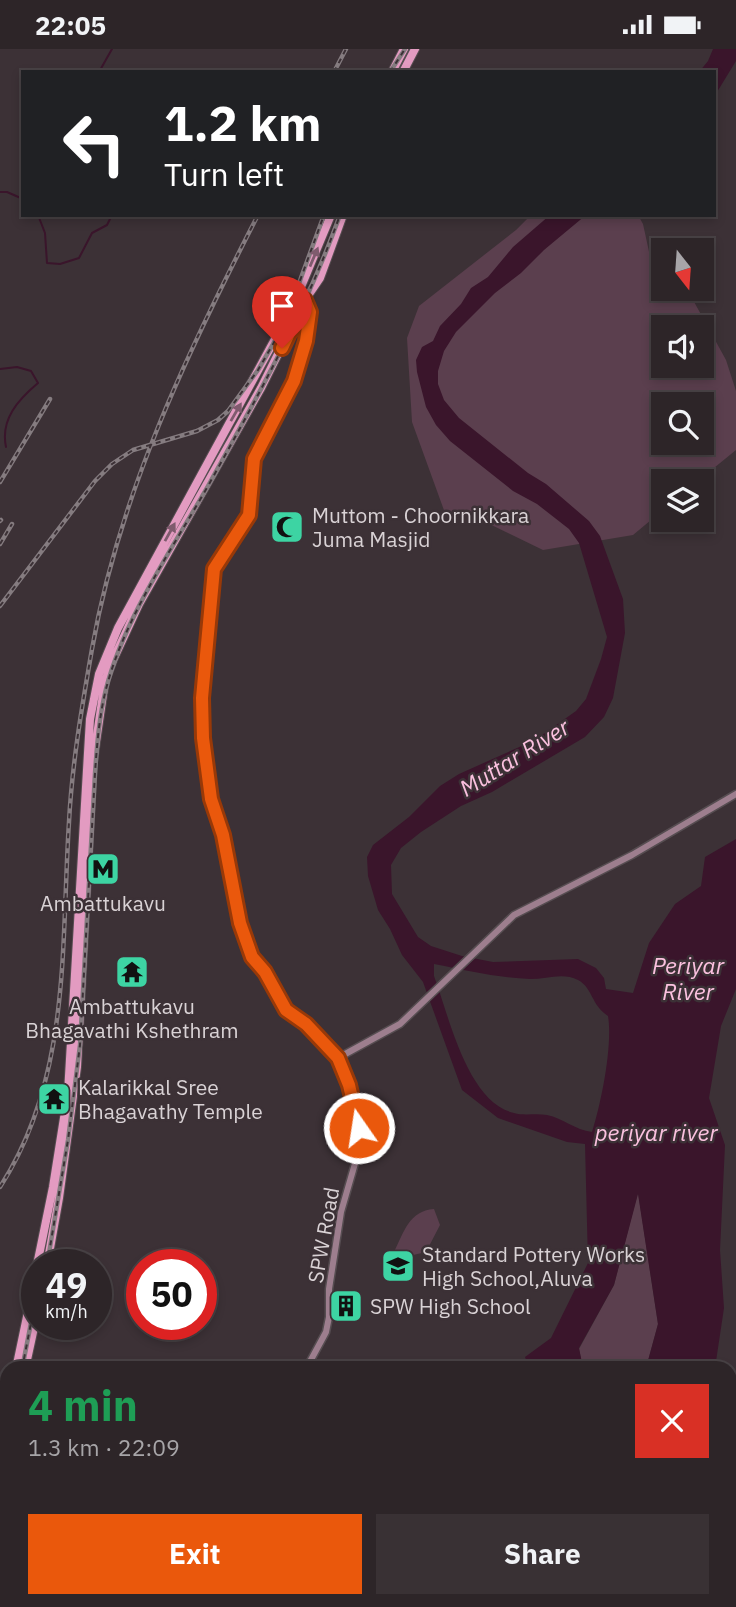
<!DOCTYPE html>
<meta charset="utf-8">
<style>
:root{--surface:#2d2528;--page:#393134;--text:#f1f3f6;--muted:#a7a5a8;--line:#484245;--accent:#ea580c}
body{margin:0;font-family:"IBM Plex Sans",sans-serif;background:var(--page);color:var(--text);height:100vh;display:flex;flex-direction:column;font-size:26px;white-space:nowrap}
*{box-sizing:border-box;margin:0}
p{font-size:23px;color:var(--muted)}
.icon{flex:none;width:38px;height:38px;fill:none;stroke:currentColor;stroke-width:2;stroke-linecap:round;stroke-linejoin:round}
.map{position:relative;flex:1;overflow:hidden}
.panel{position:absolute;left:0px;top:1312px;width:737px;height:247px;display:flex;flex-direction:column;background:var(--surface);border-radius:21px 21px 0 0;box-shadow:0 4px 10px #0003,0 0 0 2px var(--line)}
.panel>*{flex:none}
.hud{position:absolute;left:21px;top:21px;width:695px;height:147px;border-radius:0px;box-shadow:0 4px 10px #0003,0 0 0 2px var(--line);background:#202124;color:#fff;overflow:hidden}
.needle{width:46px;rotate:163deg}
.fabs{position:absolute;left:651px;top:189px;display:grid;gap:14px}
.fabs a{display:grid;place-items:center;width:63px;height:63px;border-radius:0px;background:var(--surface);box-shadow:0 4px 10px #0003,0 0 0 2px var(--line);font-size:35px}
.speed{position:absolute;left:21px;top:1200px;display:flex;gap:14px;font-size:35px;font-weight:700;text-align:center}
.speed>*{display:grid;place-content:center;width:91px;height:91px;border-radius:50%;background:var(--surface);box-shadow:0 4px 10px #0003,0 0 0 2px var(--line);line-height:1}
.speed small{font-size:18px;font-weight:400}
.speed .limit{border:10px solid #d22;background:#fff;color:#111}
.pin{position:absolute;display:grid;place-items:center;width:60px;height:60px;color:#fff;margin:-72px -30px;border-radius:50% 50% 50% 0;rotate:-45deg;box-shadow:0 0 7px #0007}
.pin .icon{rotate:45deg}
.me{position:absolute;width:77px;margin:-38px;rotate:347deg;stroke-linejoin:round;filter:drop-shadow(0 0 5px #0008)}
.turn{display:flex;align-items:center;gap:24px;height:147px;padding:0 28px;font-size:32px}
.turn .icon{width:91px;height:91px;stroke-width:2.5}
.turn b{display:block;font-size:49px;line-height:60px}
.round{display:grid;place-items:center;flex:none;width:74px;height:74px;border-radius:0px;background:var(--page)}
.headline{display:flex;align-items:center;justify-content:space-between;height:119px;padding:0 28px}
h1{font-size:42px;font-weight:800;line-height:52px;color:#1e9e55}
.action{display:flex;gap:14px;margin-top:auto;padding:14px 28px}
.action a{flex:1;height:80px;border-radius:0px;background:var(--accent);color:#fff;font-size:28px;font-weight:800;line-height:80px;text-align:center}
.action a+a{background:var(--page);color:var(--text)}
.status{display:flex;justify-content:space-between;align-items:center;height:49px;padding:0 35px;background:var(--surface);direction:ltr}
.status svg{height:19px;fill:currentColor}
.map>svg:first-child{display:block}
</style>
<div class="status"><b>22:05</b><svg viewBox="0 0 49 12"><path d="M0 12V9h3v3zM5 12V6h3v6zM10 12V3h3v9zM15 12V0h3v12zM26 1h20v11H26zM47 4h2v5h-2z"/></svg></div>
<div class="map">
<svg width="736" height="1558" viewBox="0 0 736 1558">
<rect width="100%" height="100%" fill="#3c3136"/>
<path fill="#5b3f4e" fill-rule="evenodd" d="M531,166H638L643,175L653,221L663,226V240H687L726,311L736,342V401L698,432H663V461L633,486L543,501L477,469L445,464L412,373L407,289L419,257L516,181ZM663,278H702V317H663ZM663,355H702V394H663Z
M638,1143L658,1275L646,1319H583L579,1300L614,1236Z
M434,1160L440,1176L426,1203L396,1210L394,1203C404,1183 409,1162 434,1160Z"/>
<path fill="#3a152b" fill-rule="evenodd" d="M713,0H736V12L714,48V23H699L708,12Z
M550,166H586L544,201L521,224L495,244L456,283L444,302L438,322V335L444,351L459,369L528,424L546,435L589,472L600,487L623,550L625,584L613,649L604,668L585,688L492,743L461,757L421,783L401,799L391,816L392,845L418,888L431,897L462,907L493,913L578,910L596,919L604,929L606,940L633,944L649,894L675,855L701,837L705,808L736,790V940L721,977L709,1049L725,1096L720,1201L724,1259L715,1319H646L658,1275L638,1145L614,1236L579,1299L583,1319H529L525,1308L551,1289L588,1214L585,1095L567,1093L498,1069L462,1041L423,933L402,906L390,880L378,861L368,827L367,808L373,796L409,768L440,737L459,725L535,691L576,662L586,650L601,610L607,588L579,494L569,480L537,455L513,442L450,392L436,376L426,358L417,323L416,311L422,298L433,292L440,277L461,255L471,239L488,228L513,198ZM434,915C465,921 498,929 530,930C547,930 563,923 578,931C593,939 591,956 608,967C613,996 601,1055 592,1083C575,1081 563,1069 547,1066C536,1064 524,1067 514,1064C467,1053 449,967 434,927Z"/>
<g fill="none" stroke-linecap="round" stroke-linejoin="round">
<path stroke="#3a152b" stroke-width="2" d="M99,23L112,0
M0,143H7L23,150
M38,166L45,184L47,214L60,215L79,209L92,184L107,176L112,166
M0,320L17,318L31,322L38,334C19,350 0,370 6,398"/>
<defs>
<path id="secondary" d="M305,251L310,263L306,292L294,332L254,410L249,465L214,520L202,649L203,689L211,750L223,786L240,874L252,908L265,923L286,961L306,975L338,1009L349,1036L359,1079L356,1111L341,1163L329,1240V1268L326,1283L306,1320
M338,1009L400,975L514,866L632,806L736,745
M39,1558L54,1552"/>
<path id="highway" d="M392,23L404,0
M403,23L415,0
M37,1216L53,1138L68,1044L90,670L99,625L118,579L293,257L331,166
M47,1216L59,1149L77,1018L93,713L105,632L113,611L139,555L261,339L305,251L320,229L343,166
M16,1320L37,1220
M25,1320L37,1265
M0,1396L7,1364
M0,1430L7,1400"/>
</defs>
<use href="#secondary" stroke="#564d51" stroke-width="9"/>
<use href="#highway" stroke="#564d51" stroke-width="10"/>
<use href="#secondary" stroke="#9d7e8e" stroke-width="6"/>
<use href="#highway" stroke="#e39bc1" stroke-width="8"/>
<defs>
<path id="rail" d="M334,23L346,0
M390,23L405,0
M0,433L50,350
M0,472L1,471
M0,495L12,475
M0,557L95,432L112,415L133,401L197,382L218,371L228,362L258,321L283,278L324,166
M0,1138C71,1029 61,897 69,773C72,715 82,657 92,600C119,446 187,304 258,166
M47,1216L68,1091L80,996L95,724C97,696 99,668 106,640C124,570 172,500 208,437C257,349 306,261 340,166
M22,1320L37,1243
M1,1415L7,1386
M0,1441L7,1407"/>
</defs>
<use href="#rail" stroke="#857c80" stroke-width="4.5"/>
<use href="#rail" stroke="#3c3136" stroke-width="2" stroke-dasharray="5" stroke-linecap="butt"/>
</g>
<defs><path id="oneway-solid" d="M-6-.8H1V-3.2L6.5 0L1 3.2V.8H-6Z" transform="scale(1.75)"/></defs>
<g fill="#7f5b6e">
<use href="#oneway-solid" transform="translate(314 208) rotate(-67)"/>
<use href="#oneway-solid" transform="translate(236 363) rotate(-60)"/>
<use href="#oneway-solid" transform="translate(170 483) rotate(-61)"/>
</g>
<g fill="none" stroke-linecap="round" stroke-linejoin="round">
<defs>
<path id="route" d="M282,299L305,251L310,263L306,292L294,332L254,410L249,466L214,520L202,649L203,689L211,750L223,786L240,874L252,908L265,923L286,961L306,975L338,1009L349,1036L359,1079"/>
</defs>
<use href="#route" stroke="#983908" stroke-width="18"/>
<use href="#route" stroke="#ea580c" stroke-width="12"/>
</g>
<defs>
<symbol id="mosque-square" viewBox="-11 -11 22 22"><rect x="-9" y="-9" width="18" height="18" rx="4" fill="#3dd4a3" stroke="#3c3136"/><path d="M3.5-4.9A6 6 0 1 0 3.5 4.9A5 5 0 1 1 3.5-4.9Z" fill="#111"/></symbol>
<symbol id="metro-square" viewBox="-11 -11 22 22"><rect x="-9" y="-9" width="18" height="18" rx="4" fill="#3dd4a3" stroke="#3c3136"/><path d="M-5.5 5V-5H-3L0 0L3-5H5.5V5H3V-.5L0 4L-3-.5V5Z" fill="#111"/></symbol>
<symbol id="temple-square" viewBox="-11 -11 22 22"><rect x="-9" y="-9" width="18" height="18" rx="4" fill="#3dd4a3" stroke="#3c3136"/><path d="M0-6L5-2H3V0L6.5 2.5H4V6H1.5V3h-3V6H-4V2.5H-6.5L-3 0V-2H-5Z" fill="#111"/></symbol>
<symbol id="school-square" viewBox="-11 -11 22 22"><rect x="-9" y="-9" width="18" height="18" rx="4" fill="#3dd4a3" stroke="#3c3136"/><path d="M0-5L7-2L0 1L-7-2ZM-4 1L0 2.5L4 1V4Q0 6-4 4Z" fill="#111"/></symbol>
<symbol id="building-square" viewBox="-11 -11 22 22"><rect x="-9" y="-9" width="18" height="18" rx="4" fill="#3dd4a3" stroke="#3c3136"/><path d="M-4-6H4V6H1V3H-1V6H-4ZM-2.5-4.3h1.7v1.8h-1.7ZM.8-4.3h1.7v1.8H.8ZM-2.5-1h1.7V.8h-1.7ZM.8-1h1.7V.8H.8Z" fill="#111"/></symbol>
</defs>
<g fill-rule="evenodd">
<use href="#mosque-square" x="268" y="459" width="38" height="38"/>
<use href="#metro-square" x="84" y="801" width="38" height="38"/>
<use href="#temple-square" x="113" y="904" width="38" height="38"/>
<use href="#temple-square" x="35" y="1031" width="38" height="38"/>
<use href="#school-square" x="379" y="1198" width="38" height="38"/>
<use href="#building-square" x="327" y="1238" width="38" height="38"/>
</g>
<g text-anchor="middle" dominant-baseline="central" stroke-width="5" stroke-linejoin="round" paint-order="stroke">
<g font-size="21" fill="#d9d2d5" stroke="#3c3136" text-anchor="start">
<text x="312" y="466">Muttom - Choornikkara<tspan x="312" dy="24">Juma Masjid</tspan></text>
<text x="103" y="854" text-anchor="middle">Ambattukavu</text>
<text x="132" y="957" text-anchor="middle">Ambattukavu<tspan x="132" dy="24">Bhagavathi Kshethram</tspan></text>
<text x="78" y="1038">Kalarikkal Sree<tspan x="78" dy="24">Bhagavathy Temple</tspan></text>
<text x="422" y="1205">Standard Pottery Works<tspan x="422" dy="24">High School,Aluva</tspan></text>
<text x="370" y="1257">SPW High School</text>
</g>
<g font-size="21" fill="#d9d2d5" stroke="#3c3136">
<text transform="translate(323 1186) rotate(-80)">SPW Road</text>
</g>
<g font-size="23" font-style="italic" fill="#fbc1df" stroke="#3c3136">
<text transform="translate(514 708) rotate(-32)">Muttar River</text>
<text x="688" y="916">Periyar<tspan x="688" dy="26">River</tspan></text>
<text x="656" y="1083">periyar river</text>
</g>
</g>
</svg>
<div class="fabs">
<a><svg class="needle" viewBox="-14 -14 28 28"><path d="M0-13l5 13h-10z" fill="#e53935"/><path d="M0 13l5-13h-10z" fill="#a7a5a8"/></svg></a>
<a><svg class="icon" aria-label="sound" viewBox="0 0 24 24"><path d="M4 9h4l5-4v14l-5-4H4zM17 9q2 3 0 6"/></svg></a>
<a><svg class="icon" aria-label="search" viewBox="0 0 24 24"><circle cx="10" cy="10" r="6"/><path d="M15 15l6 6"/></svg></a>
<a><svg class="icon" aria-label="layers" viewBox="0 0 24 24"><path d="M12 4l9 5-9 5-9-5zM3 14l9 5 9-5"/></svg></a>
</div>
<div class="speed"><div>49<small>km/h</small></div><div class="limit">50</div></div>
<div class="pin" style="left:282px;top:299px;background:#d93025"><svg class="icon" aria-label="arrive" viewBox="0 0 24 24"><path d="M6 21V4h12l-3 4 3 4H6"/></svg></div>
<svg class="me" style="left:359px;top:1079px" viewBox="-20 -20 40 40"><circle r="17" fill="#ea580c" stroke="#fff" stroke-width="3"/><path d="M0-11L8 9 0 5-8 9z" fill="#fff"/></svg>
<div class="hud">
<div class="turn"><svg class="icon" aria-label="left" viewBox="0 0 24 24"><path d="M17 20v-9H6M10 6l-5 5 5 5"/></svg><div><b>1.2 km</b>Turn left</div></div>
</div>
<section class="panel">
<div class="headline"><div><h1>4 min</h1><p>1.3 km · 22:09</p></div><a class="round" style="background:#d93025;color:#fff"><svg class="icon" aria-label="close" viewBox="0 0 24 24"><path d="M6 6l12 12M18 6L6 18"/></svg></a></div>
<div class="action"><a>Exit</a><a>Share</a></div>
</section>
</div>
